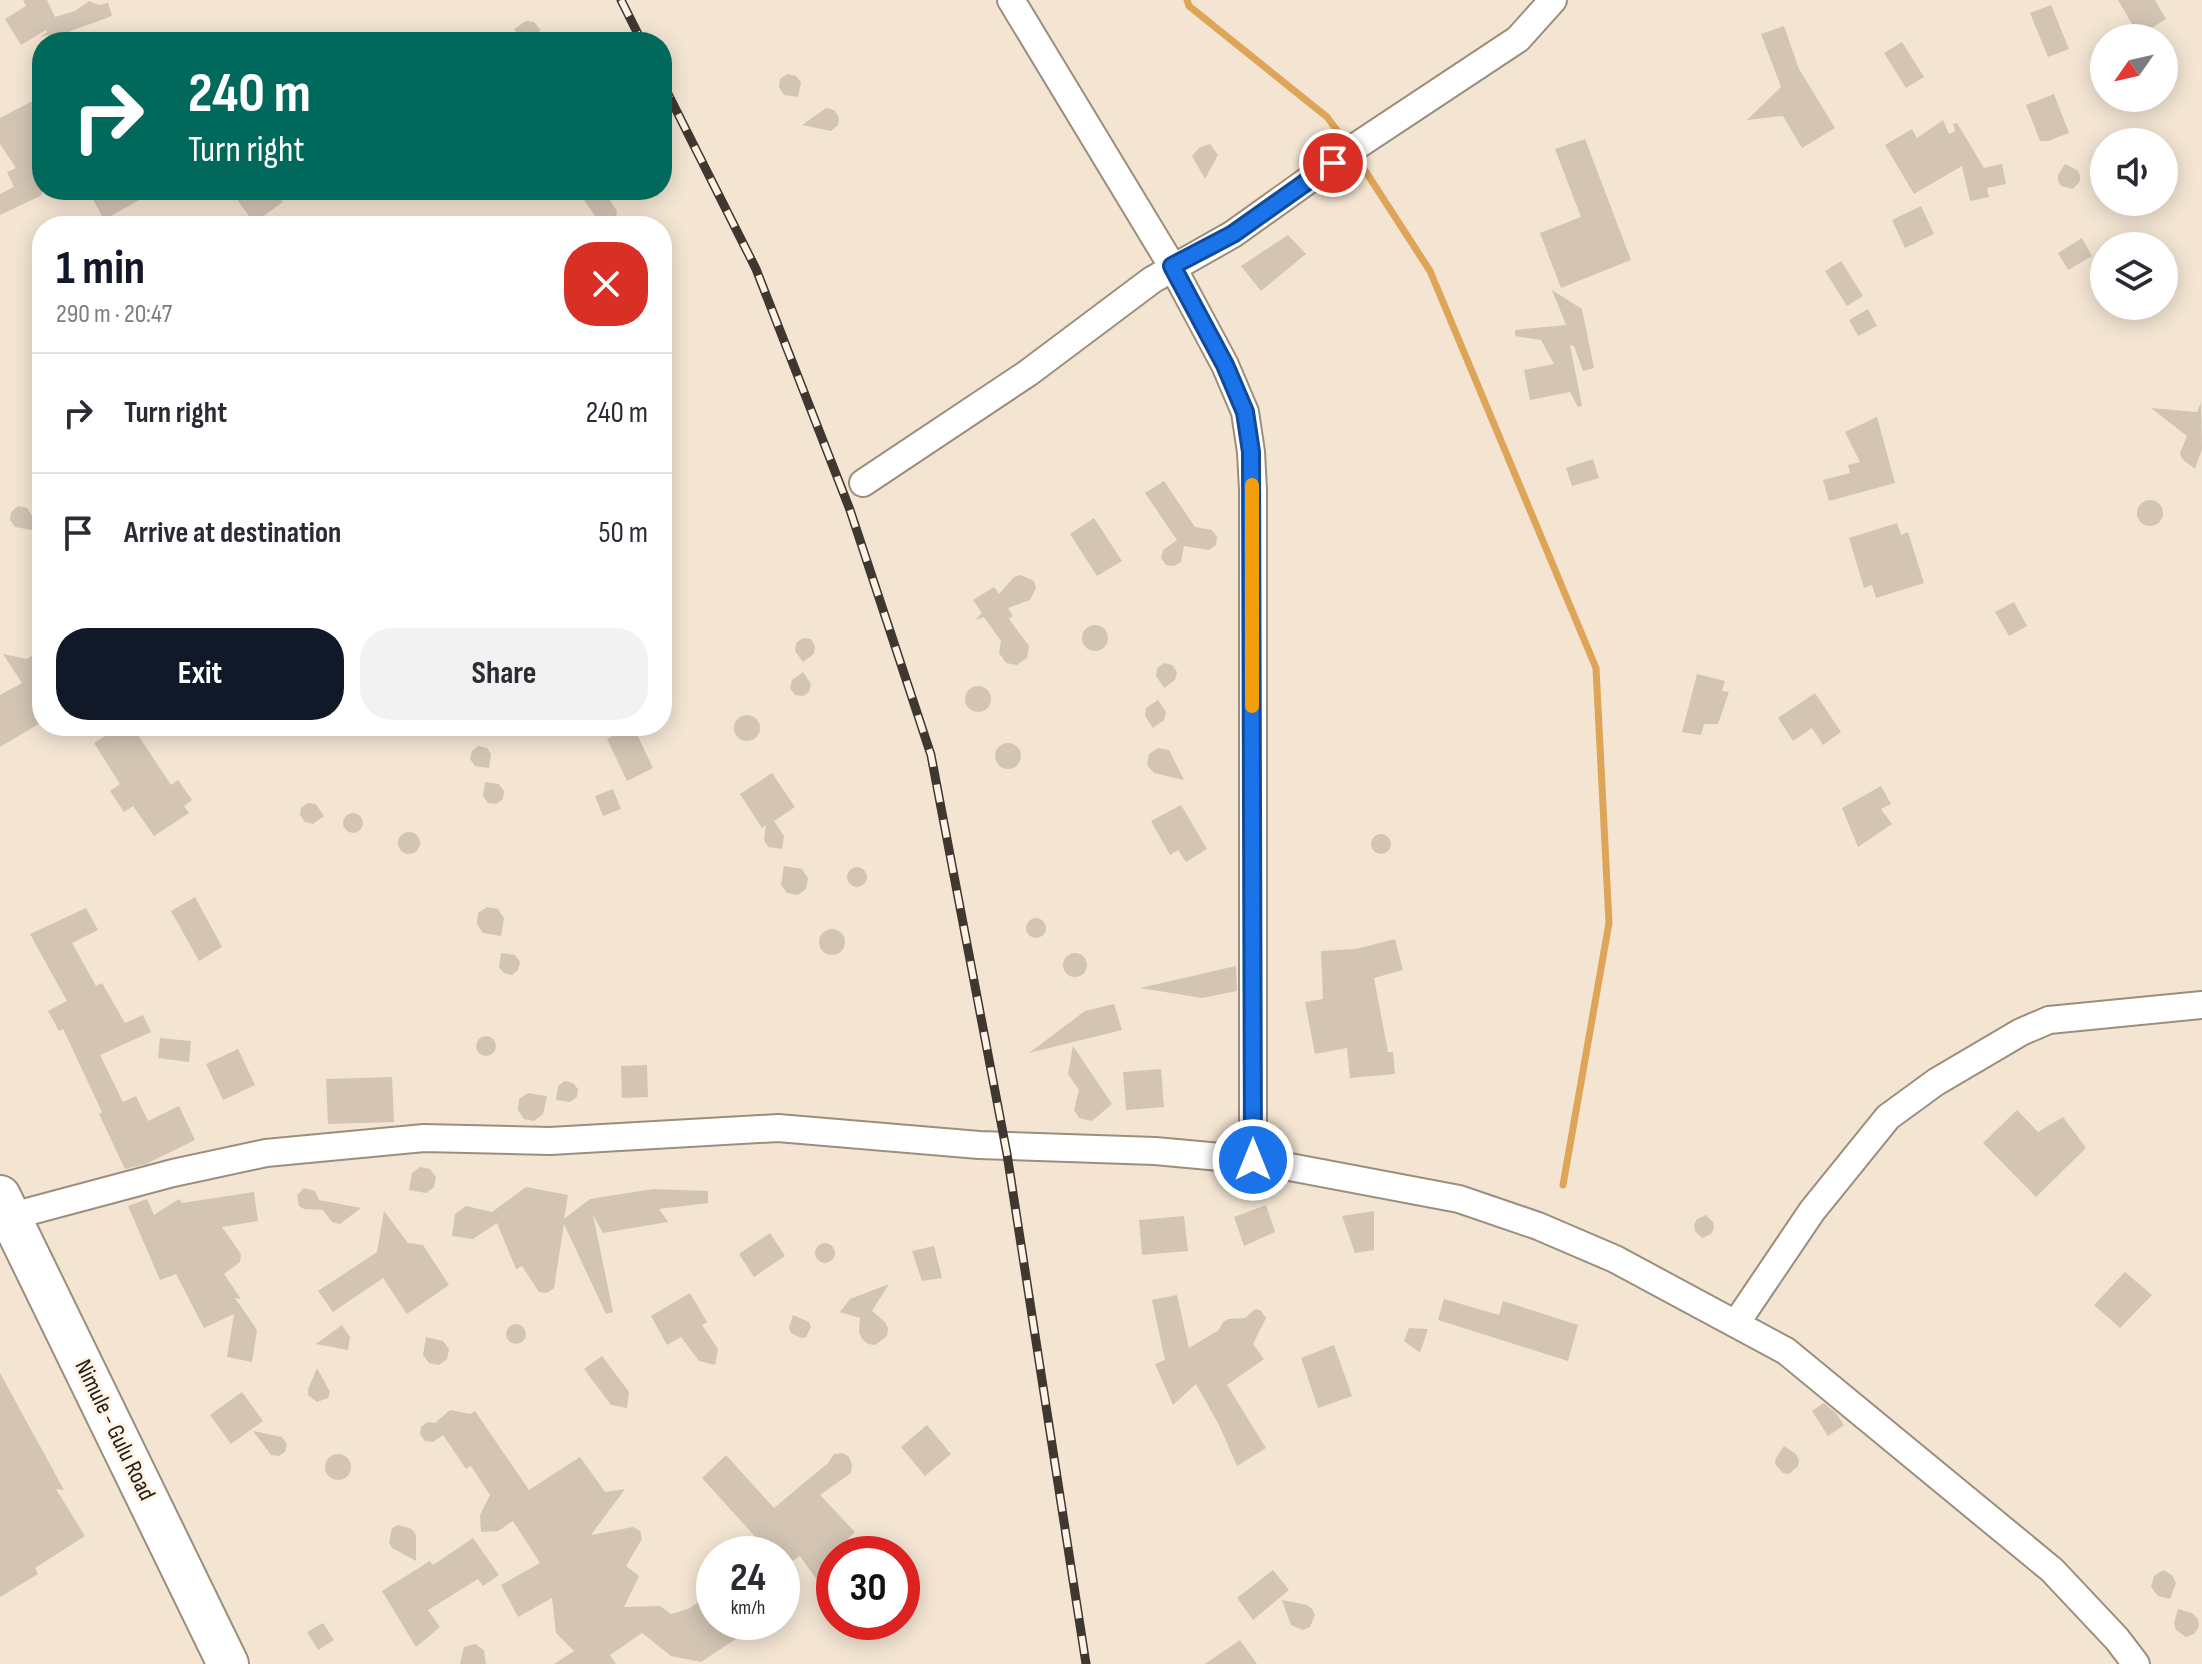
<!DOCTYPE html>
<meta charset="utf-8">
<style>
:root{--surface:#fff;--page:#f2f2f3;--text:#2b2b33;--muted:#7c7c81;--line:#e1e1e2;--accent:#111827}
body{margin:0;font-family:"Sofia Sans Condensed",sans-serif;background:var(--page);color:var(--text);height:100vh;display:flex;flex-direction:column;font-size:30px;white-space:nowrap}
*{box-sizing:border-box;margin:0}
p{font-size:26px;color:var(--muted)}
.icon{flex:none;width:44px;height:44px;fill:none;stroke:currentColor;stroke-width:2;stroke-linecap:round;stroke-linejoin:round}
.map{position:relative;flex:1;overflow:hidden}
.sheet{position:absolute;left:32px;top:216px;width:640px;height:520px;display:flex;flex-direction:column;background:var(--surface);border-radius:32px;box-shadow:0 4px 20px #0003}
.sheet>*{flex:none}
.guide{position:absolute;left:32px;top:32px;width:640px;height:168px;border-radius:32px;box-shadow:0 4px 20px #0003;background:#00695c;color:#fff;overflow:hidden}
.needle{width:52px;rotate:236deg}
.tools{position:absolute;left:2090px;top:24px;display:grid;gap:16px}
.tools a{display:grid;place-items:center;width:88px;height:88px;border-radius:50%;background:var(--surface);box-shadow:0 4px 20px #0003;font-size:40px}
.speed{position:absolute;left:696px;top:1536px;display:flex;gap:16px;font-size:40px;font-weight:700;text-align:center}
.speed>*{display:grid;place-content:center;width:104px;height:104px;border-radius:50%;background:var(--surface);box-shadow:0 4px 20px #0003;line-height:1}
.speed small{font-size:20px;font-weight:400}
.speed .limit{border:12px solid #d22;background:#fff;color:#111}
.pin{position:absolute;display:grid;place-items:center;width:68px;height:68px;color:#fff;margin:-34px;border:4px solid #fff;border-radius:50%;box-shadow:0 2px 8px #0007}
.me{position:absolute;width:88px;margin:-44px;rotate:0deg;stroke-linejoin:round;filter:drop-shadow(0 0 6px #0008)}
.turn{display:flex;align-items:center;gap:28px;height:168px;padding:0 24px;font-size:36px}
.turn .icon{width:104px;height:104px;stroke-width:2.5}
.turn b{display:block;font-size:56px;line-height:68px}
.round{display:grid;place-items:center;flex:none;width:84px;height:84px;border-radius:32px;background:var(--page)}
.overview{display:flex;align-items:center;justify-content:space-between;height:136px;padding:0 24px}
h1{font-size:48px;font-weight:700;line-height:60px;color:var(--accent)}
.action{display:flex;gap:16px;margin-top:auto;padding:16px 24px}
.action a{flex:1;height:92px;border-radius:32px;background:var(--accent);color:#fff;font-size:32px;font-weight:700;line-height:92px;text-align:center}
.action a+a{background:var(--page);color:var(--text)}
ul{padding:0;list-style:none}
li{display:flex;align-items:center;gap:24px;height:120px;padding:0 24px;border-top:2px solid var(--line)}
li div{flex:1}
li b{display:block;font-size:30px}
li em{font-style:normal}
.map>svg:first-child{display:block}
</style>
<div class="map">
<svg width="2202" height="1664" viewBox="0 0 2202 1664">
<rect width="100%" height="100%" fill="#f4e5d3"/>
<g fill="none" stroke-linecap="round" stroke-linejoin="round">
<path stroke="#dea457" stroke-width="7" d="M1187,0L1189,6L1327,117L1348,145
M1355,155L1430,271L1596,668L1609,923L1563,1185"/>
</g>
<path fill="#d3c4b3" d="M23,0H47L55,17L75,11L89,1L99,5L108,3L112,16L49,39L48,35L40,37L47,32L46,30L21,45L5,19L26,6Z
M2118,0H2155L2166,19L2139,36Z
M2051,5L2069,49L2048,57L2030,13Z
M526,21L534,22L540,29L537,42H523L514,29Z
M1784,26L1799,69L1835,128L1802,148L1783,116L1747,120L1781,87L1761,34Z
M1902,42L1924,77L1906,88L1884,53Z
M787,74L796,76L801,82L798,97L784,95L779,87L780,79Z
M2054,94L2069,133L2048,141H2040L2026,105Z
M42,96V195L0,215V194L14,187L7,172L16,168L0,144V118Z
M826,108L834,110L839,117L838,125L831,131L802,125Z
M1943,120L1949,134L1955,131L1953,124L1957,123L1984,168L2002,164L2006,184L1987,188L1989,197L1970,201L1962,166L1914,194L1885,145L1912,129L1917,138Z
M1585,139L1631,260L1561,288L1540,233L1581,217L1555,149Z
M1210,144L1218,155L1205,179L1192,156L1199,148Z
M2065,164L2077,170L2080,175V181L2073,189L2061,186L2058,181V175Z
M88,190H157L104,220Z
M230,190H274L283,202L254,223Z
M577,190H603L617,211L616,219L608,224L600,223Z
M1921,206L1934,234L1905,248L1892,220Z
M1288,235L1306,254L1261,291L1241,266Z
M2082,238L2092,256L2068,270L2058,253Z
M1841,261L1863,296L1847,306L1825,271Z
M1552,290L1582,309L1594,368L1583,371L1574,346L1570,345L1582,406L1578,407L1570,392L1530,400L1524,370L1554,364L1541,340L1515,336V330L1566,325Z
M1868,309L1877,326L1858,336L1849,320Z
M2201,402L2202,449L2195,469L2182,459L2180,453L2187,436L2151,408L2197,412Z
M1877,417L1895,483L1829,501L1823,480L1850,473L1848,465L1860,462L1845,432Z
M1593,459L1599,478L1572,486L1566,468Z
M1164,481L1195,527L1212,530L1217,537L1216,545L1209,550L1184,546L1181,562L1174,566L1166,565L1161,558L1163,550L1177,540L1145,493Z
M2137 513a13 13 0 1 1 26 0a13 13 0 1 1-26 0Z
M18,506L27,508L42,532L15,527L10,520L11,512Z
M1094,518L1122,561L1097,576L1070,534Z
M1897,523L1901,535L1908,532L1924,583L1876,598L1872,585L1864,588L1849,538Z
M1021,575L1034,581L1036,588L1030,600L1008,608L1013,616L1009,619L1029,646L1027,658L1017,665L1006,663L999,653L1001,641L984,617L975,620L982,613L973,600L994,587L999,594L1014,577Z
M2014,602L2027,626L2009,636L1995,612Z
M1082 638a13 13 0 1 1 26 0a13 13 0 1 1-26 0Z
M803,638L811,639L815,646L814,654L803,662L795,651L796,643Z
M42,648V722L0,747V695L22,683L3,654L27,659Z
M1164,663L1172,665L1177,672L1175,680L1164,688L1156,676L1157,668Z
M803,672L811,684L809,692L803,696L795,695L790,688L792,680Z
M1697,674L1725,681L1722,691L1729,692L1718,724H1704L1701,735L1682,732Z
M965 699a13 13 0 1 1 26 0a13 13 0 1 1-26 0Z
M1815,693L1841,732L1823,745L1812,728L1793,741L1778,718Z
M1158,700L1166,712L1164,720L1153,728L1145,716L1146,708Z
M734 728a13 13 0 1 1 26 0a13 13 0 1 1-26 0Z
M121,726H132L171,785L178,780L192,800L184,806L189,813L154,836L133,806L124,812L110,791L120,784L94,743Z
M633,726L653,768L627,781L607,739Z
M995 756a13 13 0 1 1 26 0a13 13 0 1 1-26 0Z
M478,746L487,748L491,754L489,768L475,766L470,759L472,751Z
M1158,748L1169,750L1184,780L1154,773L1147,765L1149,754Z
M772,773L795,807L774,821L784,836L782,849L768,847L764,840L766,825L762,828L740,794Z
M485,782L499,784L504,791L503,799L496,804L488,803L483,796Z
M1881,786L1891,804L1881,809L1892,824L1858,847L1842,808Z
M613,789L621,809L603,816L595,796Z
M308,803L316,804L324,816L313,824L305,822L300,815L301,808Z
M1181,805L1207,849L1186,862L1178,850L1170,855L1151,821Z
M343 823a10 10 0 1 1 20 0a10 10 0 1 1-20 0Z
M398 843a11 11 0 1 1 22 0a11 11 0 1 1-22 0Z
M1371 844a10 10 0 1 1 20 0a10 10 0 1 1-20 0Z
M784,866L802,869L808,878L806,889L798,895L787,893L781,885Z
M847 877a10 10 0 1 1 20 0a10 10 0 1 1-20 0Z
M195,897L222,947L199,961L171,911Z
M487,907L498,909L504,918L501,936L483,933L477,924L478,913Z
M86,908L98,930L72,943L96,986L102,983L125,1023L143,1015L151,1032L100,1055L123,1102L136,1096L148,1121L179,1106L195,1140L146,1164L125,1169L99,1114L102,1112L63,1029L59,1031L48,1011L67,1001L30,934Z
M1026 928a10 10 0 1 1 20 0a10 10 0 1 1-20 0Z
M819 942a13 13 0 1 1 26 0a13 13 0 1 1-26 0Z
M1395,939L1403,970L1374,978L1388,1052H1393L1395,1074L1350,1078L1347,1048L1315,1054L1305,1002L1323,999L1321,951L1356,949Z
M501,953L515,955L520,962L518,970L512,975L504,973L499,967Z
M1063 965a12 12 0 1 1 24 0a12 12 0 1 1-24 0Z
M1236,966L1237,991L1202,998L1140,988Z
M1114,1004L1122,1030L1029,1053L1085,1011Z
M476 1046a10 10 0 1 1 20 0a10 10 0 1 1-20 0Z
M160,1038L191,1041L189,1062L158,1058Z
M1073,1046L1112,1104L1092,1121L1079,1118L1074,1110L1079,1090L1068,1074Z
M238,1049L255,1085L223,1100L206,1064Z
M647,1065L648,1097L622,1098L621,1066Z
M1161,1069L1164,1107L1126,1110L1123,1072Z
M392,1077L394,1122L328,1124L326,1079Z
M565,1081L573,1083L578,1089L577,1097L570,1102L556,1100L558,1086Z
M528,1093L547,1096L543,1114L534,1121L524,1119L518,1110L519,1099Z
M2017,1110L2038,1132L2063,1117L2086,1148L2036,1197L1983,1143Z
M420,1167L430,1169L436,1177L434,1187L426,1193L409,1190L412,1173Z
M526,1187L568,1195L564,1219L590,1199L653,1189L708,1191V1203L659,1209L668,1222L603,1233L593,1215L613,1312L606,1314L564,1224L554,1288L547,1293L539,1292L522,1266L516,1269L497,1223L473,1239L452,1236L455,1214L466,1206L492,1212Z
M304,1188L315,1191L319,1200L361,1208L340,1224L332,1222L323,1210L304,1209L299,1206L297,1195Z
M254,1192L258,1221L222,1227L241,1254L240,1262L224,1274L241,1299L235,1298L257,1330L252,1362L227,1357L234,1314L204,1328L176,1274L160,1280L128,1206L147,1199L154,1215L179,1199L182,1203Z
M1266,1205L1275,1232L1244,1246L1234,1217Z
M384,1211L408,1243L423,1245L449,1285L407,1314L383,1278L333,1312L318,1291L377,1252Z
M1374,1211V1250L1355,1253L1342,1216Z
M1706,1215L1713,1222L1714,1228L1711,1234L1702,1238L1695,1231L1694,1225L1697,1219Z
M1184,1216L1188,1251L1142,1255L1139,1220Z
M770,1233L785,1256L754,1277L739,1254Z
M815 1253a10 10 0 1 1 20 0a10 10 0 1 1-20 0Z
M934,1246L942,1278L922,1281L912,1251Z
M2125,1272L2152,1295L2120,1328L2094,1305Z
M889,1284L872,1311L885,1322L888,1328L887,1336L875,1345L868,1344L862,1339L859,1332L860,1318L840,1312L850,1299Z
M690,1293L707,1322L702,1325L718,1349L715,1365L699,1361L681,1337L667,1345L651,1316Z
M1177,1295L1189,1348L1219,1330L1223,1322L1228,1319L1245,1318L1255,1309L1260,1310L1266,1318L1253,1344L1264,1359L1227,1385L1266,1448L1237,1466L1219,1425L1196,1384L1173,1405L1155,1364L1165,1360L1152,1300Z
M1444,1299L1499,1315L1503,1301L1578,1325L1568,1361L1438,1320Z
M793,1315L809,1322L811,1327L806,1337L801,1338L791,1333L789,1328Z
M506 1334a10 10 0 1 1 20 0a10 10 0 1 1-20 0Z
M342,1325L350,1337L348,1350L316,1344Z
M1409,1328L1428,1329L1420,1353L1404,1341Z
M426,1337L443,1341L449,1349L447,1359L439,1365L429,1363L423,1355Z
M1334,1345L1352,1396L1318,1408L1301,1358Z
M602,1356L629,1392L627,1408L611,1405L584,1369Z
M317,1368L330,1392L328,1398L317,1402L308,1395V1389Z
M0,1373L64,1490L56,1489L85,1536L35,1568L38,1574L0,1597Z
M242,1392L263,1421L231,1444L210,1415Z
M1824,1403L1836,1413L1844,1425L1828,1436L1812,1411Z
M450,1410L470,1414L475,1411L529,1490L580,1457L605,1492L625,1489L591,1535L633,1527L640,1531L642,1539L626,1566L639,1576L624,1607L660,1606L671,1614L688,1609L714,1592V1622H724L736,1639L701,1662L671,1656L642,1633L610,1655L616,1664H554L574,1651L556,1633L552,1598L518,1617L501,1585L540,1563L513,1521L498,1531L481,1532L480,1515L490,1495L471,1466L466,1469L443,1435L433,1442L425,1441L420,1434L421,1427L428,1422L435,1423Z
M927,1425L951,1454L925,1476L901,1447Z
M253,1431L282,1437L287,1444L285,1452L279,1456L271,1455Z
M1784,1446L1796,1454L1799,1460L1798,1466L1789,1474L1783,1473L1775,1464L1776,1458Z
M843,1453L849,1457L852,1465L851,1473L820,1495L855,1532L828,1558L834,1568L817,1580L800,1556L782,1568V1554H742L760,1542L702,1478L726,1455L774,1508L828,1463L834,1454Z
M325 1467a13 13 0 1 1 26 0a13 13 0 1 1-26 0Z
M398,1525L412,1529L416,1535V1561L392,1548L389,1542L392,1528Z
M473,1538L499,1575L483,1586L478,1579L428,1610L440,1627L416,1647L382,1591L430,1561L433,1565Z
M1273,1570L1289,1590L1253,1620L1237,1598Z
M2163,1570L2172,1575L2176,1583L2170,1599L2158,1596L2151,1587L2154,1576Z
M1282,1600L1307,1605L1312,1609L1315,1615L1310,1627L1303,1630L1291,1625Z
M2178,1609L2192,1613L2198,1619L2199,1627L2194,1634L2186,1637L2176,1630L2174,1623Z
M323,1623L334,1640L318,1650L307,1632Z
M1240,1640L1257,1664H1205Z
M475,1644L484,1650L486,1664H460L464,1647Z"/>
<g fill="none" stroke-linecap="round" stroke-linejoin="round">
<defs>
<path id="street" d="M1011,0L1172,266L1225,365L1245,412L1251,452L1253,490V1160
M863,483L1028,373L1152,280L1233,234L1352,149L1518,39L1553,0
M12,1216L173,1173L266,1153L424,1138L550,1141L778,1128L979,1145L1155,1151L1253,1160L1459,1199L1538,1226L1615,1259L1786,1351L2052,1570L2117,1639L2136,1664
M1737,1322L1812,1211L1888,1117L1936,1082L2021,1032L2049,1020L2202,1005"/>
<path id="primary" d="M0,1196L228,1664"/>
</defs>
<use href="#street" stroke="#9c8e7d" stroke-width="30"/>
<use href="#primary" stroke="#9c8e7d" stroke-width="44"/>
<use href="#street" stroke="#fff" stroke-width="26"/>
<use href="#primary" stroke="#fff" stroke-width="40"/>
<defs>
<path id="rail" d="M621,0L642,42
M662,82L756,269L850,510L931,755L1007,1154L1086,1664"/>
</defs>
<use href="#rail" stroke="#3f3730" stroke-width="9"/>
<use href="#rail" stroke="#fff3e4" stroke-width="6" stroke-dasharray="18" stroke-linecap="butt"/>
</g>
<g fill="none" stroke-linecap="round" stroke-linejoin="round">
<defs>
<path id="route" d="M1253,1160L1251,452L1245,412L1225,365L1172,266L1233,234L1333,163"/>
</defs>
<use href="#route" stroke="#114b97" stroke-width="20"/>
<use href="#route" stroke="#1a73e8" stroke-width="14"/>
<path stroke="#f59e0b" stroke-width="14" d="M1252,706V485"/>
</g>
<g text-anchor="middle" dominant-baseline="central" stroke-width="6" stroke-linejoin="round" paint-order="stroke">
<g font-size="24" fill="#221c16" stroke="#fff3e4">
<text transform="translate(115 1430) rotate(64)">Nimule - Gulu Road</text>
</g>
</g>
</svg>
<div class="tools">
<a><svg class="needle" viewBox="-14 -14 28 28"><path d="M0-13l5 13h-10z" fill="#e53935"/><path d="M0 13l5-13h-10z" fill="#7c7c81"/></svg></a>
<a><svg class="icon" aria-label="sound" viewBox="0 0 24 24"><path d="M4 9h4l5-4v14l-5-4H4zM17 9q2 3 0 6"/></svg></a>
<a><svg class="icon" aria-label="layers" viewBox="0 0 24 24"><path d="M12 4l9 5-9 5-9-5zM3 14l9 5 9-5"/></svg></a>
</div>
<div class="speed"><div>24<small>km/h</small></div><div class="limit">30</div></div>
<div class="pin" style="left:1333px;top:163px;background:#d93025"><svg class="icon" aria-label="arrive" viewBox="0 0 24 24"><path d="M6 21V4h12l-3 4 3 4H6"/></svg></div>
<svg class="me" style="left:1253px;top:1160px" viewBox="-20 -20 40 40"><circle r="17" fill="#1a73e8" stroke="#fff" stroke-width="3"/><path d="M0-11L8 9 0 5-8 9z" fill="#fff"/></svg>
<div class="guide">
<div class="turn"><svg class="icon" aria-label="right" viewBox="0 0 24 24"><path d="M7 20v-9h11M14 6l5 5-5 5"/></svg><div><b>240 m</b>Turn right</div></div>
</div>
<section class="sheet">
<div class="overview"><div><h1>1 min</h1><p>290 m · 20:47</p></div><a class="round" style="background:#d93025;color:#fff"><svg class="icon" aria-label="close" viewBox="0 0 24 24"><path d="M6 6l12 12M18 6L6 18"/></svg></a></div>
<ul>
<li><svg class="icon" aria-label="right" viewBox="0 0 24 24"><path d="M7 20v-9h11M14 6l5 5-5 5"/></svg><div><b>Turn right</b></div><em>240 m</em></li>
<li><svg class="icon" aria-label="arrive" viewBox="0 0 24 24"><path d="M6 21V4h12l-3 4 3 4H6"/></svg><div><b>Arrive at destination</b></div><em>50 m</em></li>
</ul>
<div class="action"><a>Exit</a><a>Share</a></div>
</section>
</div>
